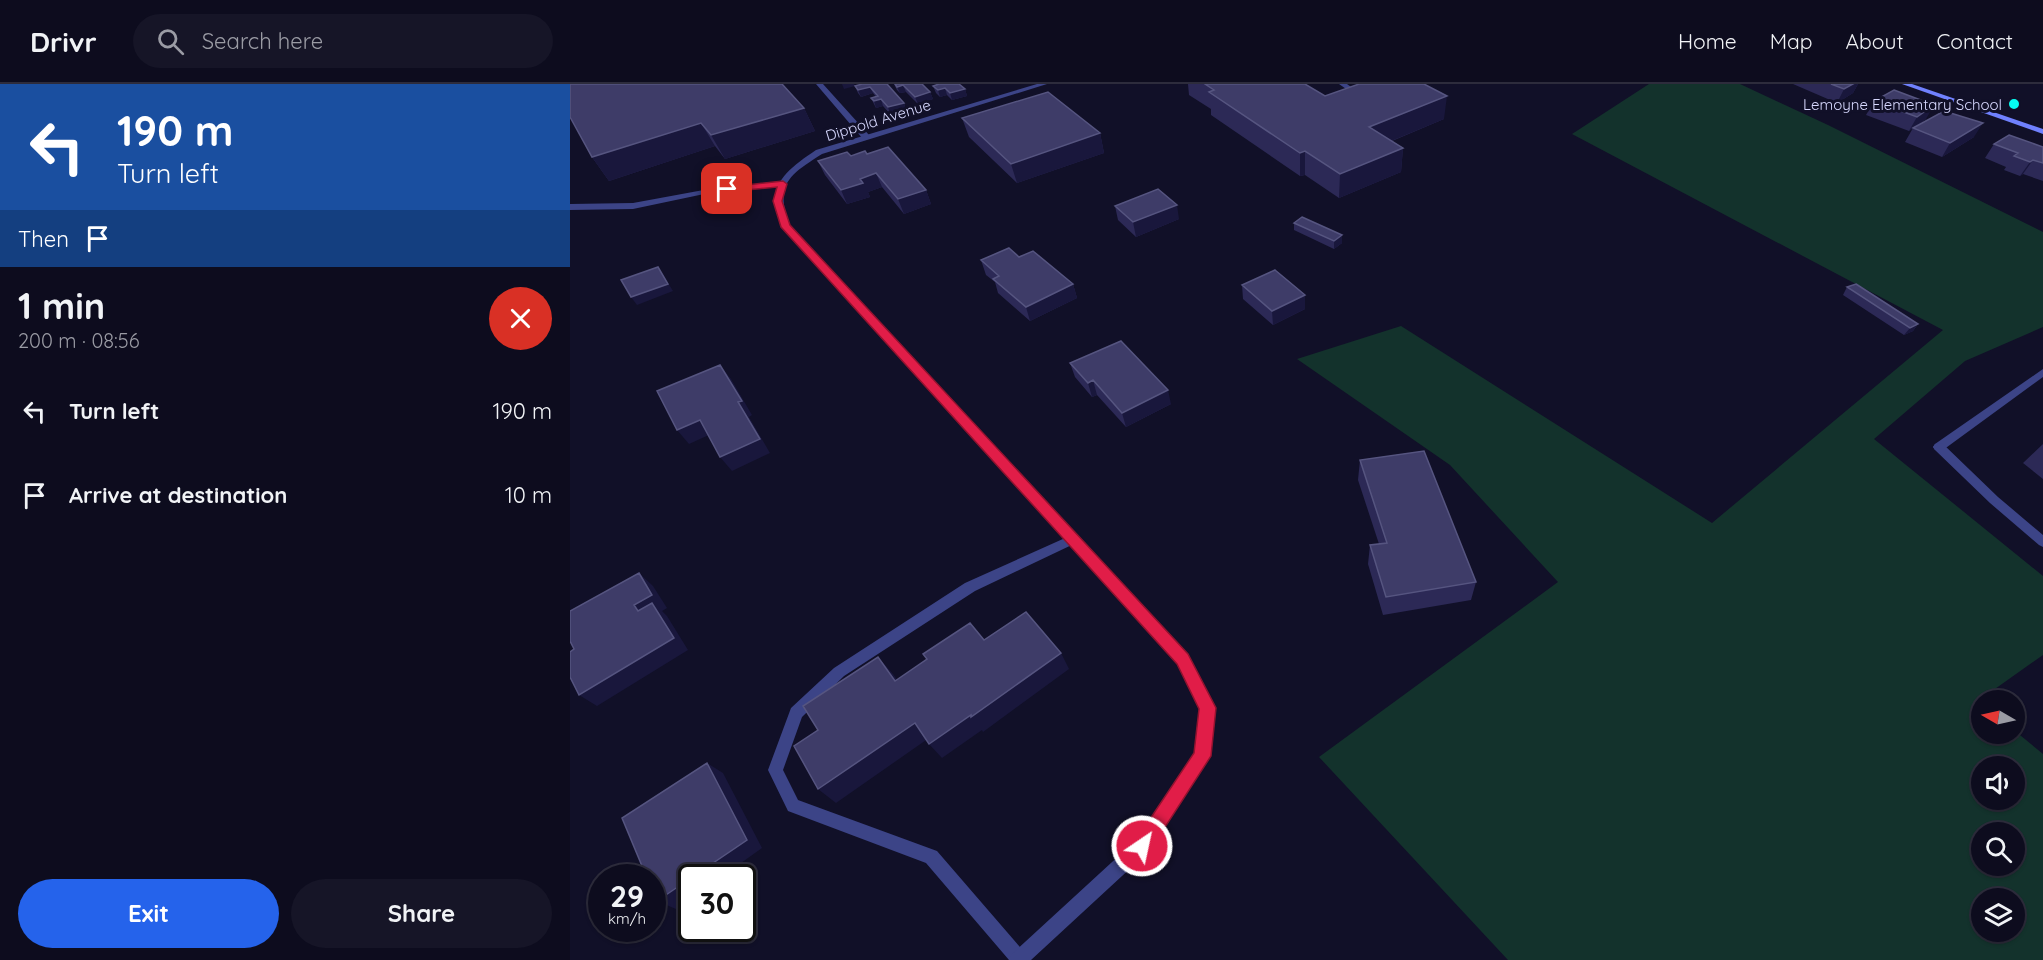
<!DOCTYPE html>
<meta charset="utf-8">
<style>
:root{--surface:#0d0c1e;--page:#161527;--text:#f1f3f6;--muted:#9a9ba4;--line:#2d2c3c;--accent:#2563eb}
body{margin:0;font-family:Quicksand,sans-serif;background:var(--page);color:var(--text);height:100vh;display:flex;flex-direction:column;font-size:22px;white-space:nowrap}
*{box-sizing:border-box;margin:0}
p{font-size:20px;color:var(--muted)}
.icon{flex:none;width:33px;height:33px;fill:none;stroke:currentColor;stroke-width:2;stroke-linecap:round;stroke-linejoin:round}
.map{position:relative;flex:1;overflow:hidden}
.panel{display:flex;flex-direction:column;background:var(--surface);width:570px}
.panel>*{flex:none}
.guide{background:#1a4fa0;color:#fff;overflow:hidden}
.needle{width:39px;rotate:279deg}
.tools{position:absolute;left:1401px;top:606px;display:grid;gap:12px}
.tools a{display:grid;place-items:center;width:54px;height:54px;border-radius:50%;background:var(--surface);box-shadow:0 2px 4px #0004,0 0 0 2px var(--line);font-size:30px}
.speed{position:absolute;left:18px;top:780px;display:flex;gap:12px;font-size:30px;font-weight:700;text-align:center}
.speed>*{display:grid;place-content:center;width:78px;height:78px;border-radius:50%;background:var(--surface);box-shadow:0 2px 4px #0004,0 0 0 2px var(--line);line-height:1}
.speed small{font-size:15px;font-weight:400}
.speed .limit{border:3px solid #111;border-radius:9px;background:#fff;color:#111}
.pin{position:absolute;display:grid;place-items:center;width:51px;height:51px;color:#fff;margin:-26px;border-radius:12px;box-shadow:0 3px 9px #0006}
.me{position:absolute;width:66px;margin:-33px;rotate:34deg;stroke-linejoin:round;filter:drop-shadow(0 0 4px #0008)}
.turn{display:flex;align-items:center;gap:21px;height:126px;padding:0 18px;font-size:27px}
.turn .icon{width:78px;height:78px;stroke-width:2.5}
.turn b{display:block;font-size:42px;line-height:51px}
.then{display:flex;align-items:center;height:57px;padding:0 18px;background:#0003;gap:12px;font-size:22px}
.round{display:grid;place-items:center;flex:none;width:63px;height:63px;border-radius:32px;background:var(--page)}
.summary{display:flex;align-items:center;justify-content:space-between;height:102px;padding:0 18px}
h1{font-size:36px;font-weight:700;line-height:45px}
.primary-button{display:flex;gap:12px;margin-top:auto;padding:12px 18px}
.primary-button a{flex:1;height:69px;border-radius:36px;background:var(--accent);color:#fff;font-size:24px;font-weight:700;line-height:69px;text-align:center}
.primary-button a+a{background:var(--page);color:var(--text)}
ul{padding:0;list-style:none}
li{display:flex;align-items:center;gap:18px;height:84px;padding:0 18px}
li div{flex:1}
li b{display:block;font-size:22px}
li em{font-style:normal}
header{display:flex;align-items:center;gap:36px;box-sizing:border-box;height:84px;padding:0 30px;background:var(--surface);border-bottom:2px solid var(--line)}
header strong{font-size:28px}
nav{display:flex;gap:33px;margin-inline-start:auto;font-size:21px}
.search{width:420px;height:54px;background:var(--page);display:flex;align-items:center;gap:15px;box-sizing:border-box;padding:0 21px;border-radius:33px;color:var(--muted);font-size:22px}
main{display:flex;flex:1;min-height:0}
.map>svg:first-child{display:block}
</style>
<header>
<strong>Drivr</strong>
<div class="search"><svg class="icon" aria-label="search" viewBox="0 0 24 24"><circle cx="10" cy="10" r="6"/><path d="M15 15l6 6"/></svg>Search here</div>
<nav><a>Home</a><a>Map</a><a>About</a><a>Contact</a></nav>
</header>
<main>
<section class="panel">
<div class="guide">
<div class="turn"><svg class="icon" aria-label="left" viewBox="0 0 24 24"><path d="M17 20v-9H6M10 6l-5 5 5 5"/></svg><div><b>190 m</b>Turn left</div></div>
<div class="then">Then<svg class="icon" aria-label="arrive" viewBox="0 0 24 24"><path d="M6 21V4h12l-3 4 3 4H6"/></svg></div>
</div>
<div class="summary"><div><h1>1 min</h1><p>200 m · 08:56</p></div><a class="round" style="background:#d93025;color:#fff"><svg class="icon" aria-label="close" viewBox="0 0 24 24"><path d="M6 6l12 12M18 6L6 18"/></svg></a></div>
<ul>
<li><svg class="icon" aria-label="left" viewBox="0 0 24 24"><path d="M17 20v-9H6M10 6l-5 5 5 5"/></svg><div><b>Turn left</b></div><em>190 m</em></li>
<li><svg class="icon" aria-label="arrive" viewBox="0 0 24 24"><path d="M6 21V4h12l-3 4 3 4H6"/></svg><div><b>Arrive at destination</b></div><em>10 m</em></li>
</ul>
<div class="primary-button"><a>Exit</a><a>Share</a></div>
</section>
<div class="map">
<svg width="1473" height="876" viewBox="0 0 1473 876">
<rect width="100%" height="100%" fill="#111028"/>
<path fill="#13322c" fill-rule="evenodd" d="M1079,0H1170L1258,41L1473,148V243L1395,277L1304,355L1473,492V571L1408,617L1411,621L1412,650H1444L1445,647L1473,670V876H938L749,673L988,498L880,381L727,275L831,242L1142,439L1373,246L1002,50ZM1412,682H1444V716H1412ZM1412,748H1444V782H1412ZM1412,814H1444V848H1412Z"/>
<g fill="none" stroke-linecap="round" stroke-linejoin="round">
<path fill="#3c4487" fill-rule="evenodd" d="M246,0H253L299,51V55H293Z
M769,0H777L785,6L779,7Z
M213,98H216V102L139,109L63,125L0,126V120L63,119L139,105Z
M1473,285V293L1373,366H1365L1363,363L1365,360Z
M504,450L508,452L510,455L508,458L405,507L274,592L232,633L213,686L228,716L367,767L456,870L459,876H439L356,779L218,727L198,686L221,624L264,584L395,499Z"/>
<path fill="#3c4487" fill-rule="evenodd" d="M467,0H477L252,70C219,91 205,100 219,140L617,571L644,624L637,677L578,768L461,876H439L442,870L566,756L625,670L630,624L607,579L212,143C193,104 215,87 246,66Z
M1369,359L1373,360L1428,413L1473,451V463L1469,461L1420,419L1365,366L1363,363L1365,360Z"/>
<path fill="#7081fe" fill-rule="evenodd" d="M1332,0H1342L1473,45V50Z"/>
</g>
<path fill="#2c2956" d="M292,0L334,19L336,26L320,30L313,22L306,24L301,14L306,13L303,9L291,13L288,9L285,2Z
M324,0H352L360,8L363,15L348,20L336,8L330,9L327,6Z
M366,0H389L395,5L397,12L382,16L377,11L370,13L366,9L363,2L367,1Z
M618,0H735L755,12L874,35L822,57L833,64L831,88L769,114L735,91L730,92L641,31V25L619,11Z
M1223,0H1288L1283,9L1267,19Z
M1304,17L1356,35L1339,47L1296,31Z
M234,24L245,47L155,75L145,62L39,97L22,73L0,33Z
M392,34L530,49L534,69L447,99L399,53Z
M1343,44L1404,53L1372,73L1335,58Z
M1424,60L1473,63V97L1453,90L1450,92L1434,86L1436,83L1415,74Z
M297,70L356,106L361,120L334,130L312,103L298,108L300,113L277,120L255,91L248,77Z
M545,122L609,135L566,153L548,136Z
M724,139L772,151V159L764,165L724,146Z
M449,173L503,200L507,214L460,237L428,209L425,198L416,191L411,176Z
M672,201L735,211V225L703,241L673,215Z
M1277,203L1348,240L1343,247L1334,251L1273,211Z
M500,279L601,320L556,343L527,311L522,313L505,293Z
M1473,360V395L1453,379Z
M790,376L906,498L901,516L813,531L798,480L800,461L809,460L788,396Z"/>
<path fill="#19173c" d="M272,0H284L285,2L274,5Z
M1283,0H1288L1283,9L1267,19L1274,5Z
M333,1L336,8L330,9L327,3Z
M300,3L303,9L291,13L288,6Z
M375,4L377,11L370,13L368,6Z
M395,5L397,12L382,16L380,9Z
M360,8L363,15L348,20L345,13Z
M877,12L874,35L797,67L799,43Z
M311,15L313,22L306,24L304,17Z
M334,19L336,26L320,30L318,23Z
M1364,21L1356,35L1339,47L1347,33Z
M234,24L245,47L155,75L141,51Z
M131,39L145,62L39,97L22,73Z
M1413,39L1404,53L1372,73L1380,59Z
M530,49L534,69L447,99L441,80Z
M833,64L831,88L769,114L770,90Z
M735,67V91L730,92V69Z
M1463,76L1453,90L1450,92L1460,78Z
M306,89L312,103L298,108L300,113L277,120L271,106L290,95Z
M356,106L361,120L334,130L328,115Z
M607,121L609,135L566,153L563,138Z
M772,151V159L764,165V157Z
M88,183L103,207L67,221L61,213Z
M503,200L507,214L460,237L456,223Z
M735,211V225L703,241L702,227Z
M1348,240L1343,247L1334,251L1340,244Z
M150,281L161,295L182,331L179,333L200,369L162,387L150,373L168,318Z
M523,296L527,311L522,313L518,299Z
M598,306L601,320L556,343L552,329Z
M130,336L141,350L119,360L107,346Z
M69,489L83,502L97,524L92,527L97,532L118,566L27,622L9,611L68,527L64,521Z
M491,569L499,585L413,648L412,646L372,674L359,660Z
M308,573L323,590L339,613L325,597Z
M345,639L359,654L266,719L248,705Z
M137,679L153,689L192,764L150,794H122Z
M122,794V814L106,825L87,817Z"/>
<path fill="#3e3c68" stroke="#565580" stroke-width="1.5" d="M0,0H212L234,24L141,51L131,39L22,73L0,33Z
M292,0H317L334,19L318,23L311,15L304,17L301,14L308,12L300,3L288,6L285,2Z
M325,0H352L360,8L345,13L333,1L327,3Z
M369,0H389L395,5L380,9L375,4L368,6L363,2Z
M635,0H735L755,12L789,0H854L877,12L799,43L833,64L770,90L735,67L730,69L639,8L644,6Z
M1261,0H1283L1274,5Z
M1324,6L1364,21L1347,33L1304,17Z
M478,8L530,49L441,80L392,34Z
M1374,27L1413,39L1380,59L1343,44Z
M1439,51L1473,63V79L1463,76L1460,78L1444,72L1448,69L1424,60Z
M318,63L356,106L328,115L306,89L290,95L293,99L271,106L248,77L277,68L281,72L295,67L297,70Z
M588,105L607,121L563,138L545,122Z
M732,133L772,151L764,157L724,139Z
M439,164L449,173L463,167L503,200L456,223L423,195L429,192L411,176Z
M88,183L98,200L61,213L51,196Z
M705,186L735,211L702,227L672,201Z
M1286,200L1348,240L1340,244L1277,203Z
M551,257L598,306L552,329L523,296L518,299L500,279Z
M150,281L172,317L168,318L190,355L150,373L130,336L107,346L87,307Z
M854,367L906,498L816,513L800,461L817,459L790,376Z
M69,489L82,511L64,521L68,527L82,519L104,554L9,611L0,593V568L4,565L0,557V527Z
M456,528L491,569L401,633V631L359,660L345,639L248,705L224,662L248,646L233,622L308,573L325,597L357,575L353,570L400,539L414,556Z
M137,679L177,756L87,817L82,806V794H77L52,734Z"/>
<path fill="#e11d48" stroke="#92132f" stroke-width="1.5" d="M213,97L217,100L212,117L220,141L618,570L646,624L641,672L579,768L572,771L566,768L563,762L566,756L624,669L629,625L607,580L211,143L203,117L207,103L157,108L152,105L157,103Z"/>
<circle fill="#06fdf1" stroke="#111028" stroke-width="2" cx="1444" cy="20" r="6"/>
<g text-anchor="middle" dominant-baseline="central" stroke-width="6" stroke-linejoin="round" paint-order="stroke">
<g font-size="15" fill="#d8d9ff" stroke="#111028" text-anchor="end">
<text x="1432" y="20">Lemoyne Elementary School</text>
</g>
<g font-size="15" fill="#d8d9ff" stroke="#111028">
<text transform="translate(308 36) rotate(-17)">Dippold Avenue</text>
</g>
</g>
</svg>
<div class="tools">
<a><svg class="needle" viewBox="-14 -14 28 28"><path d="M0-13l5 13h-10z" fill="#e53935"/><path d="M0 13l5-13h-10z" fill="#9a9ba4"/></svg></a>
<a><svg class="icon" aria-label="sound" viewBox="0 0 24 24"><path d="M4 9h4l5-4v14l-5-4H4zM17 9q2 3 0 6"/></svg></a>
<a><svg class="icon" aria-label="search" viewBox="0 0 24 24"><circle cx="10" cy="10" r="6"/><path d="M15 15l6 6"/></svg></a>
<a><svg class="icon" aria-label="layers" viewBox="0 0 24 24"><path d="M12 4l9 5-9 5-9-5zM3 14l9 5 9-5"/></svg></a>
</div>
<div class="speed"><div>29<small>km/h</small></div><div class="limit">30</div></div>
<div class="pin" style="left:157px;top:105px;background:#d93025"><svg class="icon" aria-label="arrive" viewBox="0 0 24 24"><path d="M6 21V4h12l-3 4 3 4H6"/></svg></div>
<svg class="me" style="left:572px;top:762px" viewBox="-20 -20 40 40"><circle r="17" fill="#e11d48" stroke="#fff" stroke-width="3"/><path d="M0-11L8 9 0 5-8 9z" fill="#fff"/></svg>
</div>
</main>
